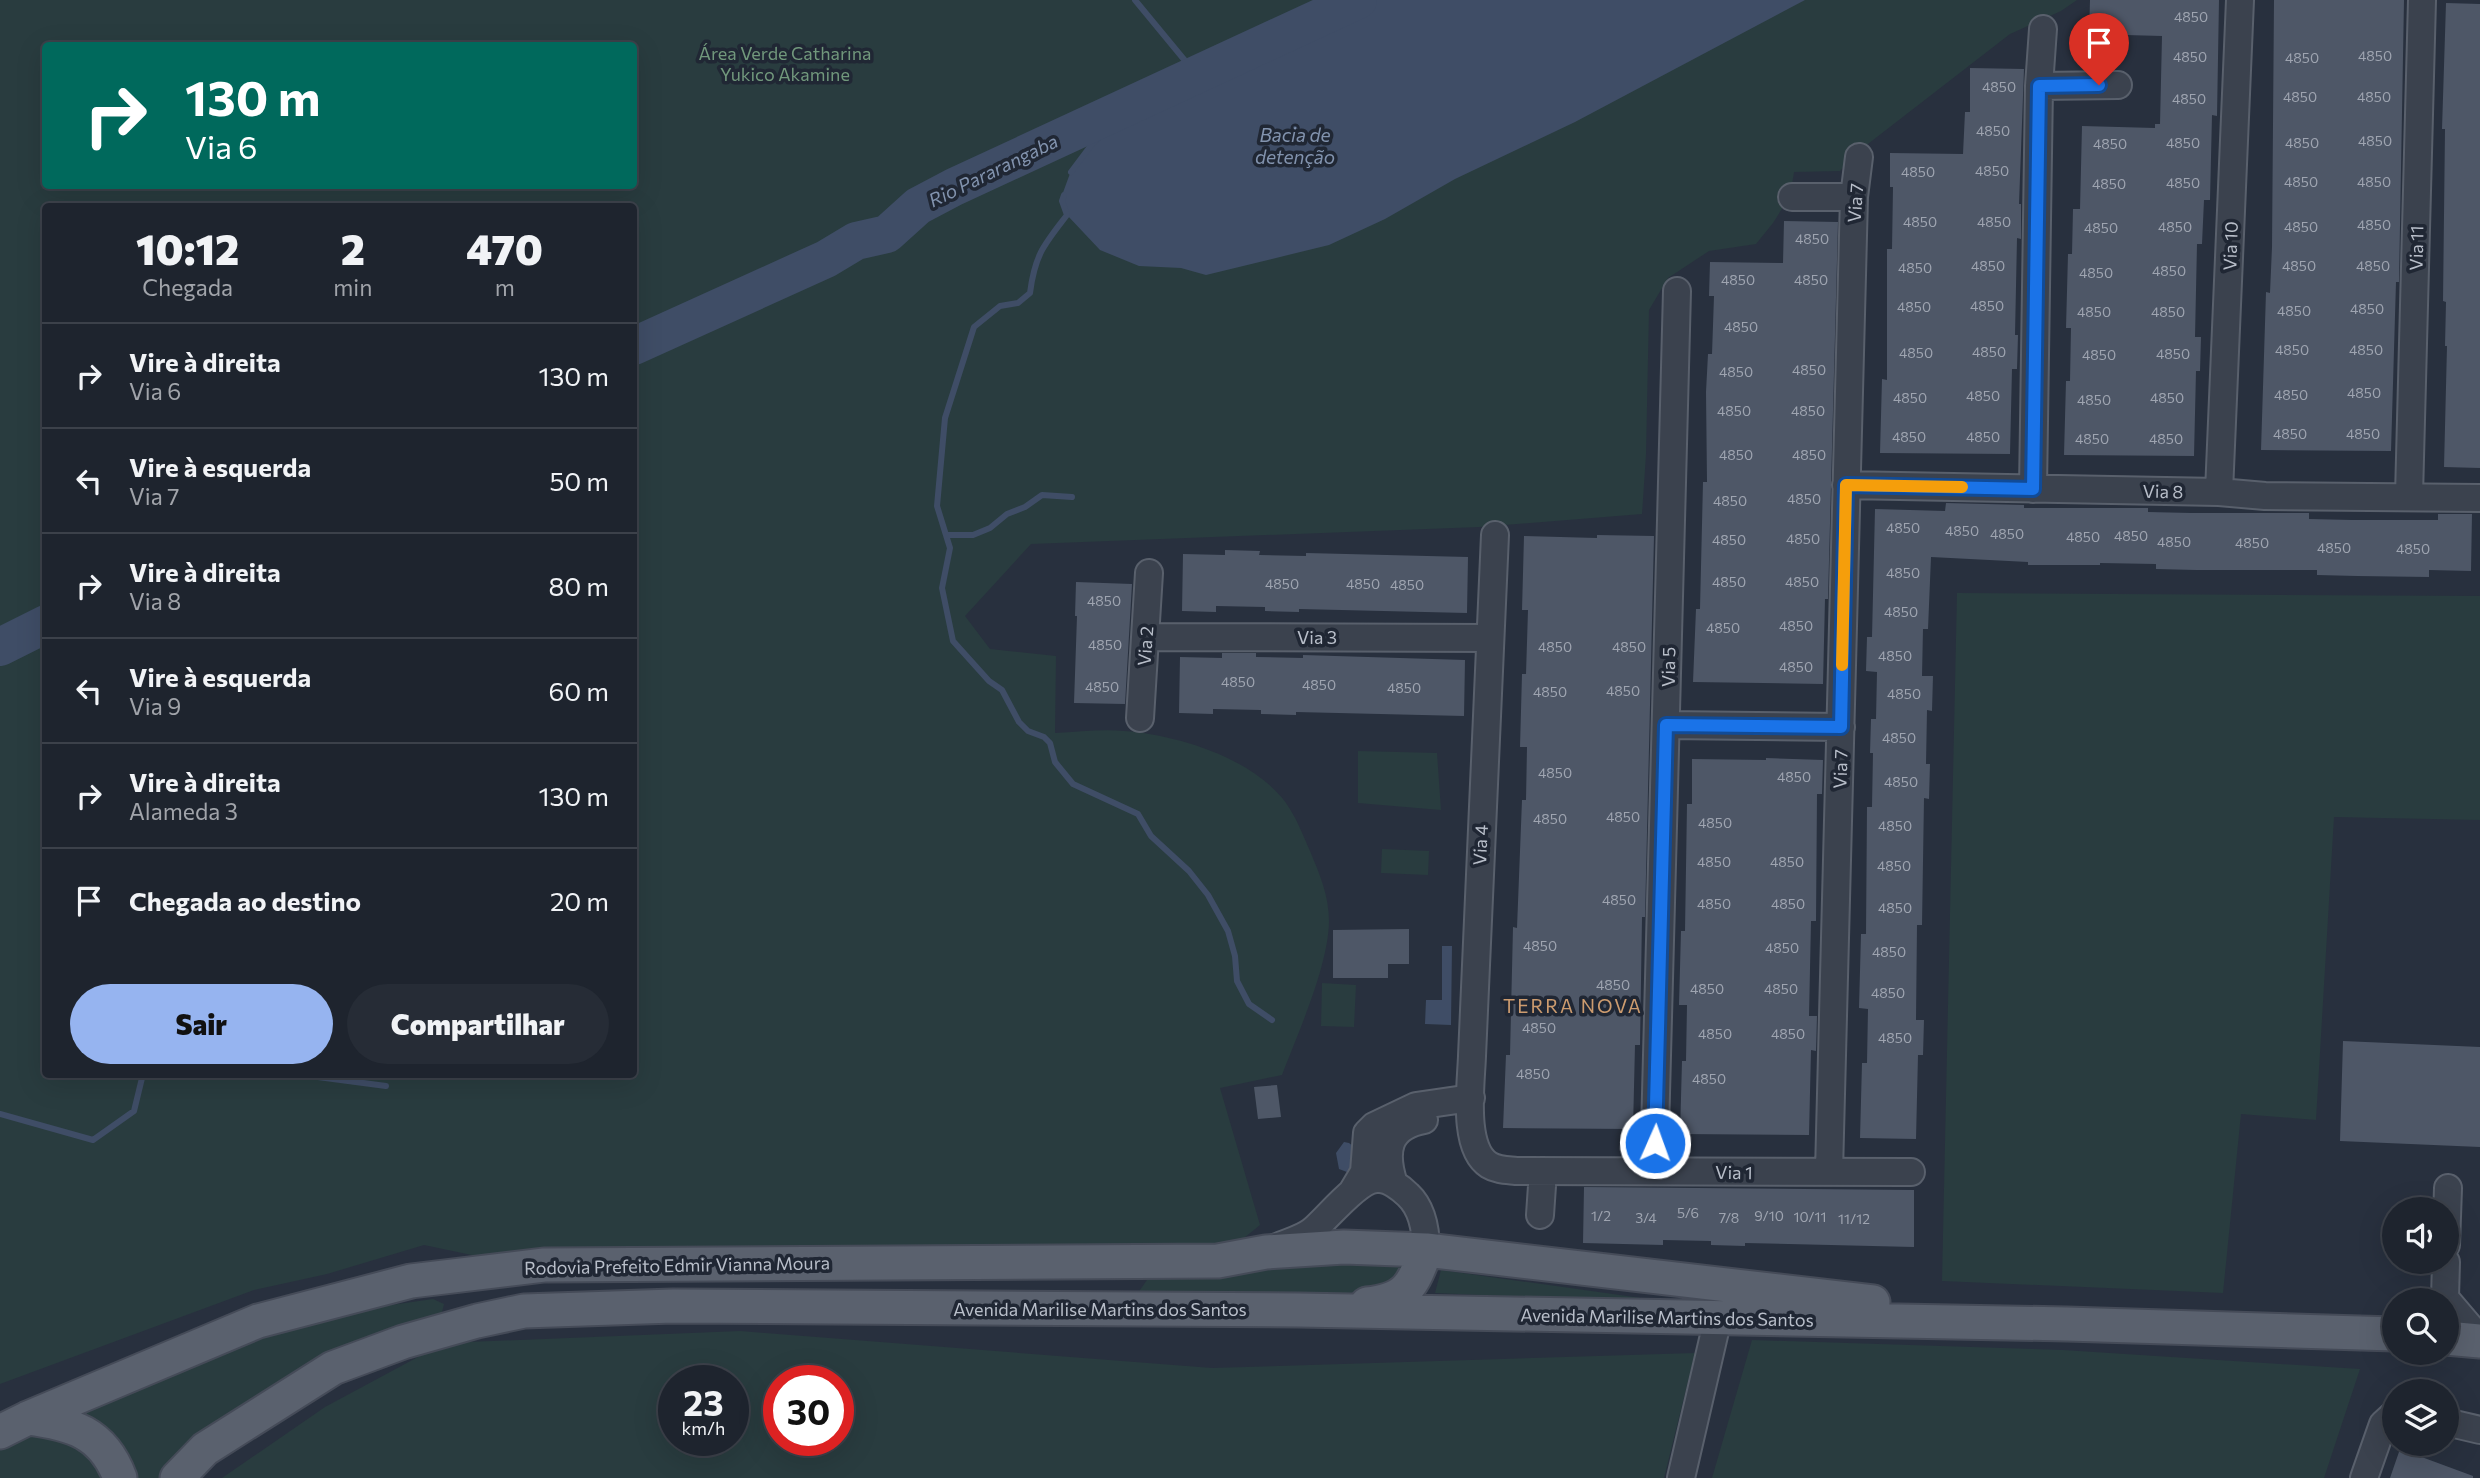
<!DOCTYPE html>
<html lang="pt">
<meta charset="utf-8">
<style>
:root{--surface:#1e242e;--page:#262c36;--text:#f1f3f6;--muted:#a1a4aa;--line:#3c414a;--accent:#96b4f0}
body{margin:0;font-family:Commissioner,sans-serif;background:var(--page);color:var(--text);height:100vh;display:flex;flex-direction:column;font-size:26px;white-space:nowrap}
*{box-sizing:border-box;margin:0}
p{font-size:23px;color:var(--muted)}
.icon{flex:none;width:38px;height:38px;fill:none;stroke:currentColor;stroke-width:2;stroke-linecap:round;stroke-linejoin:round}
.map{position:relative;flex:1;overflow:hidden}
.side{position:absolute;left:42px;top:203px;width:595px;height:875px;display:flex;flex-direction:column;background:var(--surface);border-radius:7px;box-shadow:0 7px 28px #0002,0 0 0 2px var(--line)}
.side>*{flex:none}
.top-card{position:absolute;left:42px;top:42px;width:595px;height:147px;border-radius:7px;box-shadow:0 7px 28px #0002,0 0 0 2px var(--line);background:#00695c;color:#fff;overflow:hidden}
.buttons{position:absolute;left:2382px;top:1197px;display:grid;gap:14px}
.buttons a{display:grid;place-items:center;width:77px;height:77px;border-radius:50%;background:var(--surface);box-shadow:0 7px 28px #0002,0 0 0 2px var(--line);font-size:35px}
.speed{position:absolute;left:658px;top:1365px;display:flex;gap:14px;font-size:35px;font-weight:700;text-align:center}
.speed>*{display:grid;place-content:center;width:91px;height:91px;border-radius:50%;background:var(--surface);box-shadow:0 7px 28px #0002,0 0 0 2px var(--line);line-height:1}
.speed small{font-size:18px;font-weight:400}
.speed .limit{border:10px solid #d22;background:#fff;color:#111}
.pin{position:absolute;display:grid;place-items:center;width:60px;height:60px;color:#fff;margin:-72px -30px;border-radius:50% 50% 50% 0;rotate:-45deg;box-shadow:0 0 7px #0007}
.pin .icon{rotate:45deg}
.me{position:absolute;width:77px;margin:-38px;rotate:2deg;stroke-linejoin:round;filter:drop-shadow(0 0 5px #0008)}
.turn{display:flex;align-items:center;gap:24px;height:147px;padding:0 28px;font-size:32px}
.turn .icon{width:91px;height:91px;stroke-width:2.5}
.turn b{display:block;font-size:49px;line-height:60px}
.eta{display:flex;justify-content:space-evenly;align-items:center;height:119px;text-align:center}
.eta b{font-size:42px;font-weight:800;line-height:49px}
.button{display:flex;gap:14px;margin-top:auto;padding:14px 28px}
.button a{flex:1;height:80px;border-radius:42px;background:var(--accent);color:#111;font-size:28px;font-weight:800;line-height:80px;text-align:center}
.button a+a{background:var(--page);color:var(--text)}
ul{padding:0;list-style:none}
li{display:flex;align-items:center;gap:21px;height:105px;padding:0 28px;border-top:2px solid var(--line)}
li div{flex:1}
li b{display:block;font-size:26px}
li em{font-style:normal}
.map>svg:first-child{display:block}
</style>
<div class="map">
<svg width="2480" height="1478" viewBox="0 0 2480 1478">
<rect width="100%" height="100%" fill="#28303e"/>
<path fill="#293c3f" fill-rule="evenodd" d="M0,0H2077L2061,11L2010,34L1855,154L1840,171L1794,172L1790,196L1773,223L1756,244L1709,251L1668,278L1649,310L1646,454L1642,514L1479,527L1031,544L965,616L990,649L1056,656L1055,733C1078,732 1102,729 1124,731C1178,735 1253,758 1286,803C1296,817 1303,835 1310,851C1320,875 1329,896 1329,922C1328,967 1298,1033 1282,1075L1220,1088L1260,1225L1217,1260L538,1269L424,1245L327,1274L254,1290L0,1384ZM46,46H634V186H46ZM46,206H634V1074H46Z
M1957,593L2480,596V820L2334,817L2316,1120L2241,1114L2223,1293L1942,1281Z
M1358,751L1437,753L1441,810L1358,803Z
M1382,849L1429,851L1428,875L1381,873Z
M1322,983L1356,985L1354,1027L1321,1026Z
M1282,1258L1408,1261L1384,1290L1297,1297L1133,1300L1147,1280L1174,1274Z
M1441,1270L1641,1298V1302L1435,1293Z
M433,1299L444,1304L441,1316L179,1478H0V1434L259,1324Z
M740,1331L1212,1368L1695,1353L1664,1478H222L325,1407L444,1343ZM674,1381H733V1440H674ZM779,1381H838V1440H779Z
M1752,1340L2063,1350L2360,1369L2324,1478H1712Z"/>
<path fill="#3f4d66" d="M1339,0H1805L1575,122L1455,179L1385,219L1329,245L1206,275L1181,268L1139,266L1100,250L1067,215L1061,198L1072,168L1092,144L1143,98L1331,12Z
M1442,946H1452L1451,1025L1425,1024L1426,1000H1442Z
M1344,1142L1349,1143L1354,1147L1352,1168L1347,1172L1339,1169L1336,1153Z"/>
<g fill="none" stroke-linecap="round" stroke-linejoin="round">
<path stroke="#3f4d66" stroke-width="6" d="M1135,0L1196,74
M1321,0L1331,12
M1071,172L1092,144L1143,98
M1064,195L1062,201L1067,215C1044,245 1035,254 1030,293L1018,303L1000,306L974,327L945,418L937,506L950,548L942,588L953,641L989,681L1002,690L1019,722L1028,731L1044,737L1050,743L1055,762L1073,784L1138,814L1151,836L1189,871L1208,895L1228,931L1235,956L1237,981L1249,1004L1272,1020
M947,535H973L990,528L1007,514L1025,507L1042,495L1072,497
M295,1074L386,1086
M0,1114L93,1140L134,1111L143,1074"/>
<path stroke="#3f4d66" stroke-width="38" d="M634,346L826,259L856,241L887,234L918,206L954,187L1358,0
M0,647L46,624"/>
</g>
<path fill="#4e5767" d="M2090,0H2219L2217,116L2212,115L2210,200H2204L2202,244H2197L2195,337H2201L2200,371H2196L2194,456L2064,455L2066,381H2070L2071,328H2066L2068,254H2072L2073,209H2080L2082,126L2155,128V124H2160L2162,36L2089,34Z
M2274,0H2404L2399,282H2396L2391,451L2261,450L2266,292L2270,293L2272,247Z
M2446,3L2480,4V468L2444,467L2447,346H2445L2446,302L2443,301L2445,129H2442Z
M1970,68L2024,69L2019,204H2021V239L2017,238L2015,335H2018L2017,369H2012L2010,454L1880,453L1882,379L1887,380V249H1892L1893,187H1890V153L1963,154L1965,112H1970Z
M1784,221L1838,222L1828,599H1825L1823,684L1693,682L1696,609H1700L1703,482H1707L1706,392L1708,354H1712L1714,296H1709L1710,262L1783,263Z
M1946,503L2024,505V508H2148V512L2191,513H2309V519L2352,520H2438V514H2472L2471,571L2429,570V577L2357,576L2317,575V570H2196L2156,569V564L2100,563V565H2028V562L1931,557L1928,629H1923L1922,676H1933L1932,711L1927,710L1926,764H1930L1929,799L1924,798L1922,925H1917L1916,1020H1924L1923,1055H1918L1916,1139L1860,1138L1862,1063H1867L1868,1009L1859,1008L1861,934H1866L1867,807H1872L1873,753H1870L1871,719H1876L1877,672L1866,671L1867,637H1872L1875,509L1945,511Z
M1597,535L1654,536L1645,917H1642L1640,1045H1635L1633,1129L1503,1128L1506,1055H1510L1513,927L1517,928L1522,800H1526L1527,747H1520L1522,674H1526L1528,610H1522L1524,536L1597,538Z
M1225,550L1260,551L1259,555L1306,556V553L1468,557L1467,613L1299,609V612L1265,611V607L1216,606V612L1182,611L1183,554L1225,555Z
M1076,582L1132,584L1125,704L1074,703L1077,616H1075Z
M1222,653H1256V657L1303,658V655L1465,660L1464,716L1296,712V715L1261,714V710L1213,709V714L1179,713L1180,657L1222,658Z
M1766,758L1823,760L1822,794H1817L1816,921H1811L1809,1016H1817L1816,1051L1811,1050L1809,1135L1680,1134L1682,1061H1686L1687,1005H1679L1681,931H1685L1687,804H1692V759L1766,760Z
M1409,929V964H1388V978H1333V930Z
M2343,1041L2480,1047V1147L2340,1141Z
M1277,1085L1281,1117L1258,1119L1254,1087Z
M1584,1187L1914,1190V1247L1745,1243V1246L1711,1245V1241L1663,1240V1245L1583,1243Z
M2400,1449L2473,1476V1478H2390Z"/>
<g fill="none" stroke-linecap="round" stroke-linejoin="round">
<defs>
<path id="minor" d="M2039,86L2118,85
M1792,197H1854
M1846,485L2219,492L2265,496L2480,498
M2033,489L2039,86L2043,29
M2219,492L2240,0
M2409,496L2422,0
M1495,535L1472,1056C1471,1085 1462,1148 1489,1165C1497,1170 1507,1170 1516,1171L1911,1172
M1146,637L1489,638
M1140,718L1149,573
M1666,725L1841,727
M1654,1170L1677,291
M1829,1172L1854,197L1859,157
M1394,1184C1384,1153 1386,1127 1424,1120
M1352,1192L1364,1172L1367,1133L1374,1126L1416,1106L1471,1098
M1540,1215L1543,1171
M2446,1245L2448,1188
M1277,1247C1288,1242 1302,1239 1312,1231C1327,1219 1359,1177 1379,1179C1389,1179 1401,1188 1408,1195C1423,1209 1426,1230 1426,1250
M2446,1262L2445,1298L2480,1339
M2446,1422L2480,1430
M1681,1478L1718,1318
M2364,1478L2383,1424L2394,1414"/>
<path id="major" d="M1367,1304C1407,1300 1413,1285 1426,1250
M2446,1338L2480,1341
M28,1418C72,1424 103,1432 120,1478
M0,1432L28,1418L258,1321L411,1281L544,1265L1218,1261L1266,1252L1344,1247L1426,1250L1873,1302
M177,1478L205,1449L333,1368L403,1342L477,1321L524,1311L673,1306L1299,1310L2067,1324L2394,1334"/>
</defs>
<use href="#minor" stroke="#59606c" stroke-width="30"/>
<use href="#major" stroke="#454b58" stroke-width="37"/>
<use href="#minor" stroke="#3b424e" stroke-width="26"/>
<use href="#major" stroke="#5a616e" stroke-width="33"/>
</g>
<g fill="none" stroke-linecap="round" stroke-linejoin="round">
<defs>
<path id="route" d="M1655,1143L1666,725L1841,727L1846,485L2033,489L2039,86L2099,85"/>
</defs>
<use href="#route" stroke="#114b97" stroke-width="18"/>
<use href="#route" stroke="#1a73e8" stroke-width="12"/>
<path stroke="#f59e0b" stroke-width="12" d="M1842,665L1846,485L1962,487"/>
</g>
<g text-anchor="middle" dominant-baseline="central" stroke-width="7" stroke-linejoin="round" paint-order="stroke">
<g font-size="14" fill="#9ea4b0">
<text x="2191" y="16">4850</text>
<text x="2375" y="55">4850</text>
<text x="2190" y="56">4850</text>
<text x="2302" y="57">4850</text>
<text x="1999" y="86">4850</text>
<text x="2300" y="96">4850</text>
<text x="2374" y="96">4850</text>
<text x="2189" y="98">4850</text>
<text x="1993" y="130">4850</text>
<text x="2375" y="140">4850</text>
<text x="2183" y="142">4850</text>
<text x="2302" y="142">4850</text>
<text x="2110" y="143">4850</text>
<text x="1992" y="170">4850</text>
<text x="1918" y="171">4850</text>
<text x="2301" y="181">4850</text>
<text x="2374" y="181">4850</text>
<text x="2183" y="182">4850</text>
<text x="2109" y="183">4850</text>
<text x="1920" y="221">4850</text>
<text x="1994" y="221">4850</text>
<text x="2374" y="224">4850</text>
<text x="2175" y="226">4850</text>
<text x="2301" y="226">4850</text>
<text x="2101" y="227">4850</text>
<text x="1812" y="238">4850</text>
<text x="1988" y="265">4850</text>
<text x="2299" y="265">4850</text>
<text x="2373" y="265">4850</text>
<text x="1915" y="267">4850</text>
<text x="2169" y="270">4850</text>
<text x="2096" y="272">4850</text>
<text x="1738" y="279">4850</text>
<text x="1811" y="279">4850</text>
<text x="1987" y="305">4850</text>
<text x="1914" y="306">4850</text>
<text x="2367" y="308">4850</text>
<text x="2294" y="310">4850</text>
<text x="2094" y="311">4850</text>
<text x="2168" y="311">4850</text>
<text x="1741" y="326">4850</text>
<text x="2292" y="349">4850</text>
<text x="2366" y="349">4850</text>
<text x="1989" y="351">4850</text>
<text x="1916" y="352">4850</text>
<text x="2173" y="353">4850</text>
<text x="2099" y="354">4850</text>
<text x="1809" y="369">4850</text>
<text x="1736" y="371">4850</text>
<text x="2364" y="392">4850</text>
<text x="2291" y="394">4850</text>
<text x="1983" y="395">4850</text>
<text x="1910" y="397">4850</text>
<text x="2167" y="397">4850</text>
<text x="2094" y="399">4850</text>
<text x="1734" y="410">4850</text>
<text x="1808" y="410">4850</text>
<text x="2290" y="433">4850</text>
<text x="2363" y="433">4850</text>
<text x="1909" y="436">4850</text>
<text x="1983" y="436">4850</text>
<text x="2092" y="438">4850</text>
<text x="2166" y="438">4850</text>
<text x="1736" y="454">4850</text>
<text x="1809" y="454">4850</text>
<text x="1804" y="498">4850</text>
<text x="1730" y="500">4850</text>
<text x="1903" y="527">4850</text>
<text x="1962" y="530">4850</text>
<text x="2007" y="533">4850</text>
<text x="2131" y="535">4850</text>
<text x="2083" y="536">4850</text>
<text x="1803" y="538">4850</text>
<text x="1729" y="539">4850</text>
<text x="2174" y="541">4850</text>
<text x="2252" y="542">4850</text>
<text x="2334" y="547">4850</text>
<text x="2413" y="548">4850</text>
<text x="1903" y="572">4850</text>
<text x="1729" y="581">4850</text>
<text x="1802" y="581">4850</text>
<text x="1282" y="583">4850</text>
<text x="1363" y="583">4850</text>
<text x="1407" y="584">4850</text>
<text x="1104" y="600">4850</text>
<text x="1901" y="611">4850</text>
<text x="1796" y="625">4850</text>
<text x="1723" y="627">4850</text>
<text x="1105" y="644">4850</text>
<text x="1555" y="646">4850</text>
<text x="1629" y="646">4850</text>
<text x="1895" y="655">4850</text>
<text x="1796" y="666">4850</text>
<text x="1238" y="681">4850</text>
<text x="1319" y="684">4850</text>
<text x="1102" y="686">4850</text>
<text x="1404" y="687">4850</text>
<text x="1623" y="690">4850</text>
<text x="1550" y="691">4850</text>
<text x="1904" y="693">4850</text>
<text x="1899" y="737">4850</text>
<text x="1555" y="772">4850</text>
<text x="1794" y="776">4850</text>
<text x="1901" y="781">4850</text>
<text x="1623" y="816">4850</text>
<text x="1550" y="818">4850</text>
<text x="1715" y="822">4850</text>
<text x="1895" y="825">4850</text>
<text x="1714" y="861">4850</text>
<text x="1787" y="861">4850</text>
<text x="1894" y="865">4850</text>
<text x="1619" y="899">4850</text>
<text x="1714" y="903">4850</text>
<text x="1788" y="903">4850</text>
<text x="1895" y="907">4850</text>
<text x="1540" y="945">4850</text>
<text x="1782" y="947">4850</text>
<text x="1889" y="951">4850</text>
<text x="1613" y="984">4850</text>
<text x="1707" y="988">4850</text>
<text x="1781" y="988">4850</text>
<text x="1888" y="992">4850</text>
<text x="1539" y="1027">4850</text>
<text x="1715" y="1033">4850</text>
<text x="1788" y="1033">4850</text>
<text x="1895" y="1037">4850</text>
<text x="1533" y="1073">4850</text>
<text x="1709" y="1078">4850</text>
<text x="1688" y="1212">5/6</text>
<text x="1601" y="1215">1/2</text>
<text x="1769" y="1215">9/10</text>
<text x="1810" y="1216">10/11</text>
<text x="1646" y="1217">3/4</text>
<text x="1729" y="1217">7/8</text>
<text x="1854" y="1218">11/12</text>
</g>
<g font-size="18" fill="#71987c" stroke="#202734">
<text x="785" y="53">Área Verde Catharina<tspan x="785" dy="21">Yukico Akamine</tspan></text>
</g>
<g font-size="18" fill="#b8bec9" stroke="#202734">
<text transform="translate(1855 203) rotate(-86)">Via 7</text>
<text transform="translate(2230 246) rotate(-88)">Via 10</text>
<text transform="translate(2416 248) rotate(-89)">Via 11</text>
<text transform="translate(2163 491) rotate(1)">Via 8</text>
<text x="1317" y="637">Via 3</text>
<text transform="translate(1145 646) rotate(-86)">Via 2</text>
<text transform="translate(1668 667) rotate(-89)">Via 5</text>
<text transform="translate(1840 769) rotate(-88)">Via 7</text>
<text transform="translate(1480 845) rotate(-87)">Via 4</text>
<text transform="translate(1734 1172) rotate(1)">Via 1</text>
<text transform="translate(677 1265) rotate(-1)">Rodovia Prefeito Edmir Vianna Moura</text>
<text x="1100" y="1309">Avenida Marilise Martins dos Santos</text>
<text transform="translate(1667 1317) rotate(1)">Avenida Marilise Martins dos Santos</text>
</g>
<g font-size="19" font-style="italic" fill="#8293ae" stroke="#202734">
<text x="1295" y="134">Bacia de<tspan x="1295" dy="22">detenção</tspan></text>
<text transform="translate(993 170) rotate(-26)">Rio Pararangaba</text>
</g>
<g font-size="19" letter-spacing="2" fill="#cd9c6f" stroke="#202734">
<text x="1573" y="1005">TERRA NOVA</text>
</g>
</g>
</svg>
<div class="buttons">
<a><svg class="icon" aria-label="sound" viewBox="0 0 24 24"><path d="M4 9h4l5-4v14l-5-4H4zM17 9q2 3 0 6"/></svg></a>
<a><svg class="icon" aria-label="search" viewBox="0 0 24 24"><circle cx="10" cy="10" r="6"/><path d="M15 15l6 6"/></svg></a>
<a><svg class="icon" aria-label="layers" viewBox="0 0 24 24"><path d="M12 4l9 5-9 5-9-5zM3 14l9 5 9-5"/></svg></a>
</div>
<div class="speed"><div>23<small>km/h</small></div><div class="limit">30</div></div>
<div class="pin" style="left:2099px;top:85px;background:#d93025"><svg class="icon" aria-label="arrive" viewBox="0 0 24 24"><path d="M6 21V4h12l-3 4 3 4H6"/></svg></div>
<svg class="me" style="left:1655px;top:1143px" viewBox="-20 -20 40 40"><circle r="17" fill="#1a73e8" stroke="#fff" stroke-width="3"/><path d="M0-11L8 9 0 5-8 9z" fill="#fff"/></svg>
<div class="top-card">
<div class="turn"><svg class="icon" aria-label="right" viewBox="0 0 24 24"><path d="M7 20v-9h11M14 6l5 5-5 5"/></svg><div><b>130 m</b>Via 6</div></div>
</div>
<section class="side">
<div class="eta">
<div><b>10:12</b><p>Chegada</p></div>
<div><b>2</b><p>min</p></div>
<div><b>470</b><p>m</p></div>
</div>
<ul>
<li><svg class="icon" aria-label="right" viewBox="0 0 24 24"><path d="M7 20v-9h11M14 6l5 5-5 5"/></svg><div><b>Vire à direita</b><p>Via 6</p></div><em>130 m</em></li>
<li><svg class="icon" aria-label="left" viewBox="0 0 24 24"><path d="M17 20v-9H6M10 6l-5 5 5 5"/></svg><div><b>Vire à esquerda</b><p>Via 7</p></div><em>50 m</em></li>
<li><svg class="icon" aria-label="right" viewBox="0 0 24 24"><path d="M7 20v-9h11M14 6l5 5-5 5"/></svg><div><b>Vire à direita</b><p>Via 8</p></div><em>80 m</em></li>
<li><svg class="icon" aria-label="left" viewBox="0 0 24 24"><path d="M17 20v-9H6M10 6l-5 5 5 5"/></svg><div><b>Vire à esquerda</b><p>Via 9</p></div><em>60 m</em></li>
<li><svg class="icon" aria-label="right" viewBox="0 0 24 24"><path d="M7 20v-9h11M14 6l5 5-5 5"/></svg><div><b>Vire à direita</b><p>Alameda 3</p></div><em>130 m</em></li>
<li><svg class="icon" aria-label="arrive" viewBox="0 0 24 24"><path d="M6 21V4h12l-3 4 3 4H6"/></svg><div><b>Chegada ao destino</b></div><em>20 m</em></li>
</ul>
<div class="button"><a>Sair</a><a>Compartilhar</a></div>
</section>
</div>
